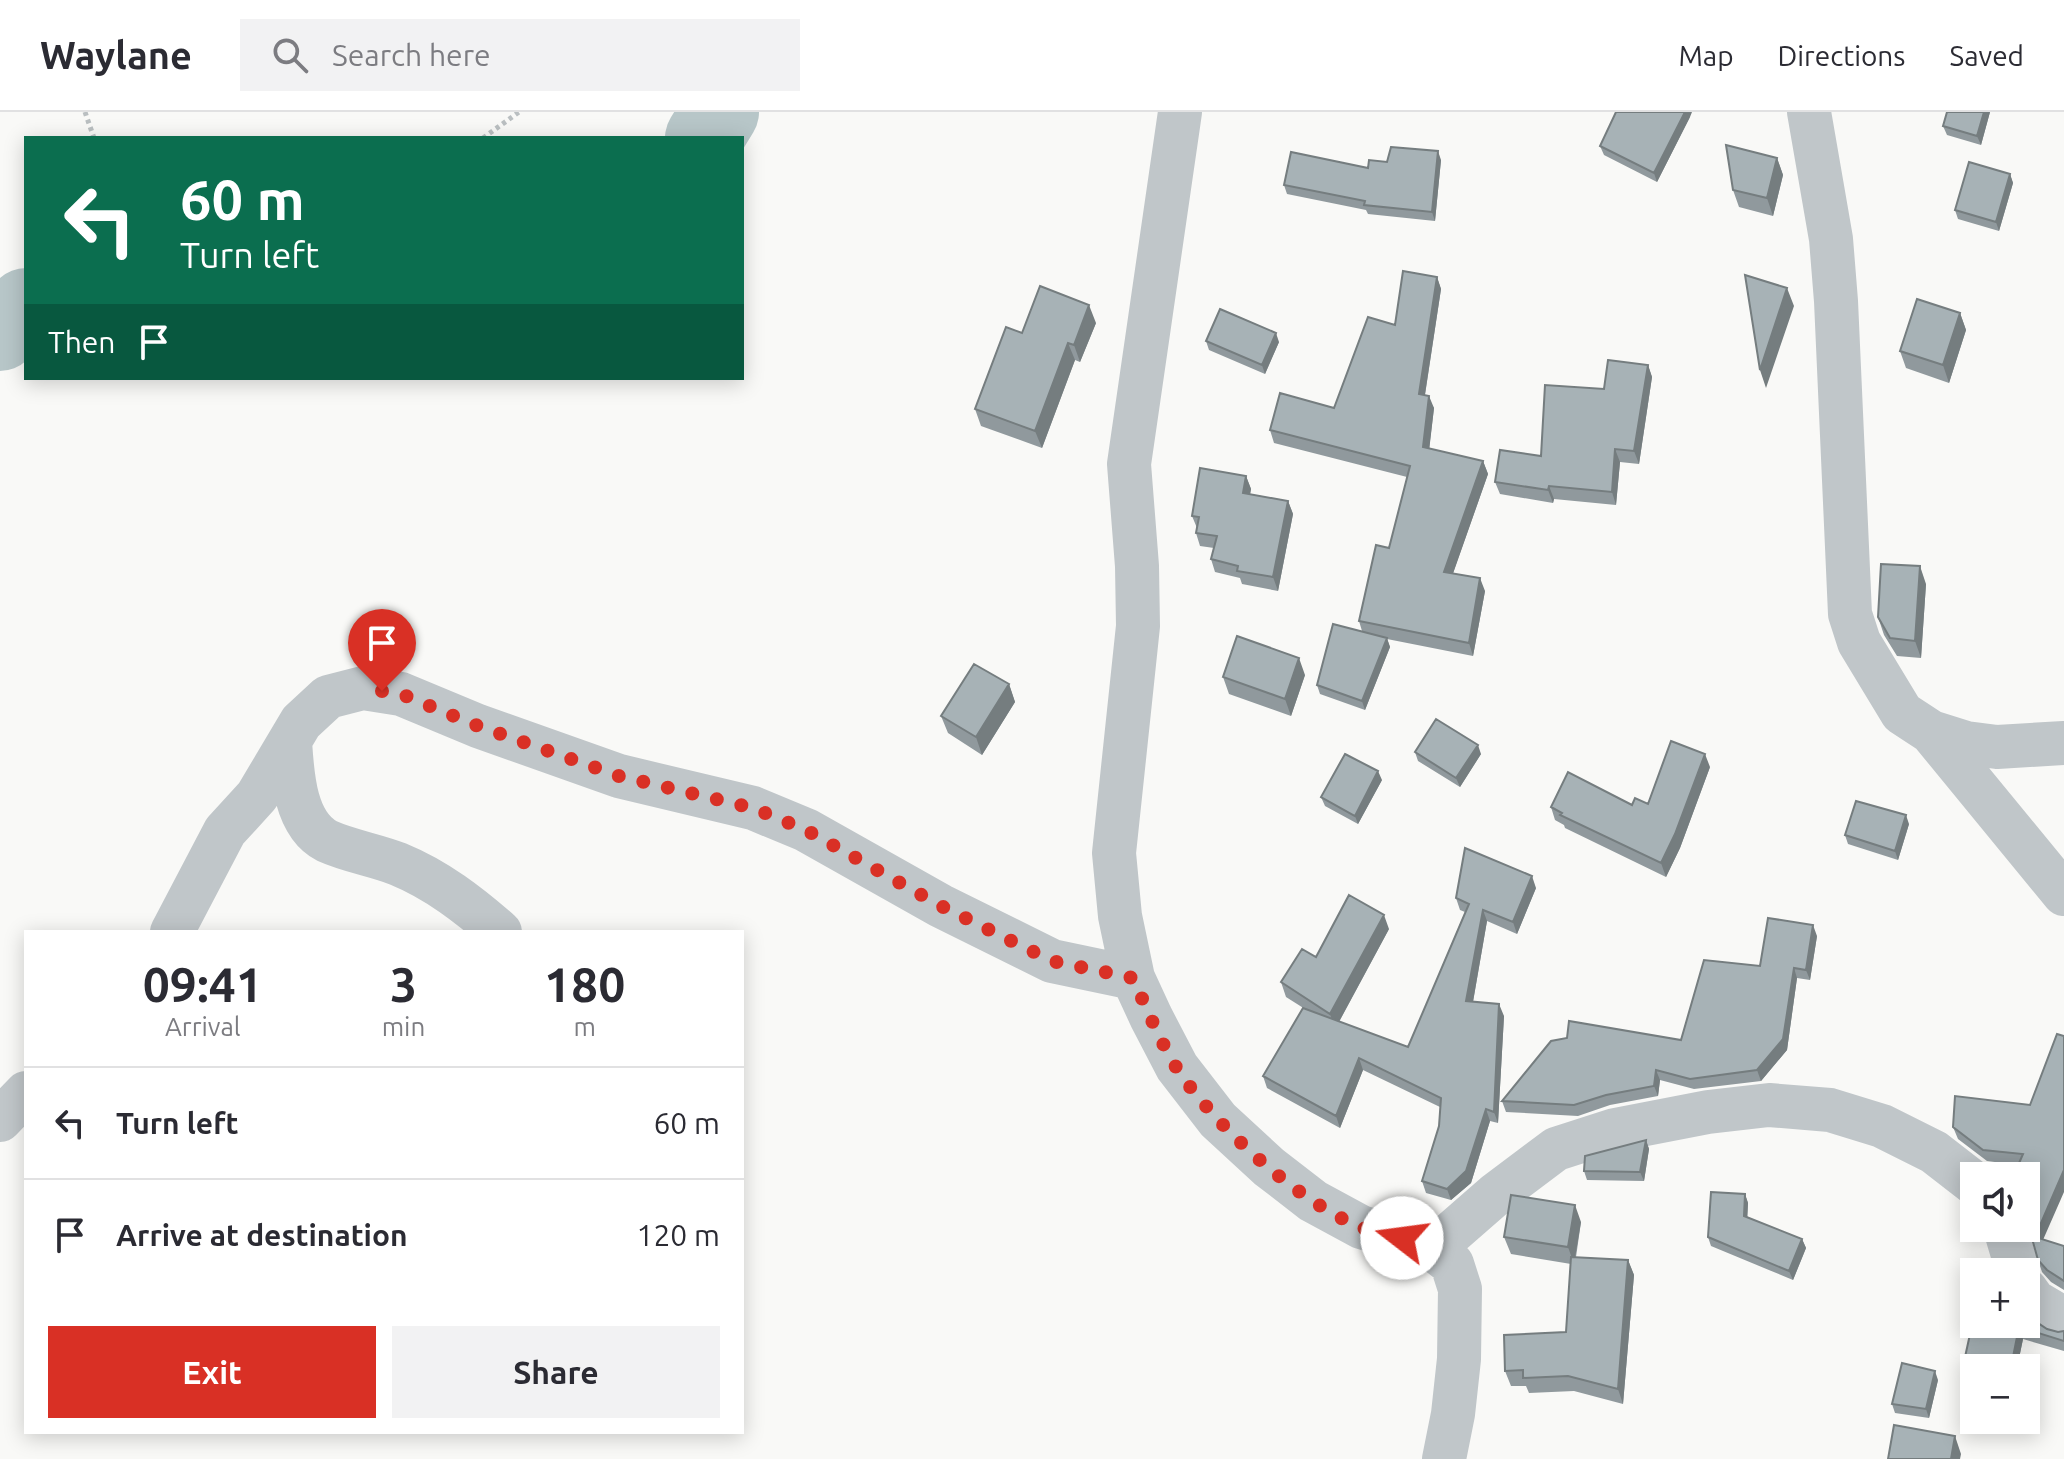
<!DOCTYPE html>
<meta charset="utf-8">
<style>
:root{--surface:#fff;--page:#f2f2f3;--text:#2b2b33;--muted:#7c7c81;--line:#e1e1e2;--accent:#d93025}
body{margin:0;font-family:Ubuntu,sans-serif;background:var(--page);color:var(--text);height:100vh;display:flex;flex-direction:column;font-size:30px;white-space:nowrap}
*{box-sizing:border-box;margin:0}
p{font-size:26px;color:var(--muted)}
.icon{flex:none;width:44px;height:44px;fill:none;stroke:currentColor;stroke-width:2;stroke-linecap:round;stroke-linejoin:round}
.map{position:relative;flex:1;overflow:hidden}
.side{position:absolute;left:24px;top:818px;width:720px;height:504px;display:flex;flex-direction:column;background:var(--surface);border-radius:0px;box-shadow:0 4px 20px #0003}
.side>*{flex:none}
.banner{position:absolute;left:24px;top:24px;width:720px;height:244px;border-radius:0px;box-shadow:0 4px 20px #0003;background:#0b6e4f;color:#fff;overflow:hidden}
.buttons{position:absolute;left:1960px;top:1050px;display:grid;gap:16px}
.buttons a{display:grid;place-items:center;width:80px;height:80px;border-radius:0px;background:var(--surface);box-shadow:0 4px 20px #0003;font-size:40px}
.pin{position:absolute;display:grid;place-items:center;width:68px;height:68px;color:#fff;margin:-82px -34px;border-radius:50% 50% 50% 0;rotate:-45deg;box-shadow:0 0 8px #0007}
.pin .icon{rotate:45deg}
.me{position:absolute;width:88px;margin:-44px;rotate:285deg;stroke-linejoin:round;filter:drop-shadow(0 0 6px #0008)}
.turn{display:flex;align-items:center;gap:28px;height:168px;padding:0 24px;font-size:36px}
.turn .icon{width:104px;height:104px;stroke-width:2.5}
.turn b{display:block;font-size:56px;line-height:68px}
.then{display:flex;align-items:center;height:76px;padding:0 24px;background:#0003;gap:16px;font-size:30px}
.eta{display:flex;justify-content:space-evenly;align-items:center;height:136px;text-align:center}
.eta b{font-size:48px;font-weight:700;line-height:56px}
.action{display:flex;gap:16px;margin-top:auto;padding:16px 24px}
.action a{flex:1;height:92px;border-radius:0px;background:var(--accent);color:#fff;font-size:32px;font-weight:700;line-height:92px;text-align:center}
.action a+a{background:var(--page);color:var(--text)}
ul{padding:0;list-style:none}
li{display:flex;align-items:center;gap:24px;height:112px;padding:0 24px;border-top:2px solid var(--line)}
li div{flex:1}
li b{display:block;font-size:30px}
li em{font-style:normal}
header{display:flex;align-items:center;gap:48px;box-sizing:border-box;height:112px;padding:0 40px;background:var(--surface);border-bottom:2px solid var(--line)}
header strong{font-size:38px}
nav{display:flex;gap:44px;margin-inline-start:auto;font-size:28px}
.search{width:560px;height:72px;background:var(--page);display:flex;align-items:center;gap:20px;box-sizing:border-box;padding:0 28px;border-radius:0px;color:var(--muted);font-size:30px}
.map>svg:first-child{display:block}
</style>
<header>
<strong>Waylane</strong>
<div class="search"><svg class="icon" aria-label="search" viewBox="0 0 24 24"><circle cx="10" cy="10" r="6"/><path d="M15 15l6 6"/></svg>Search here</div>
<nav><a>Map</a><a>Directions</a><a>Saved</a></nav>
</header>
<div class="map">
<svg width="2064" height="1347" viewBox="0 0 2064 1347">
<rect width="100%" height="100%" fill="#f9f9f7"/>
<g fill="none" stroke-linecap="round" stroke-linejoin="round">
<path stroke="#b7c6c8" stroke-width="78" d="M704,26L720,0
M0,220L26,195"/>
<path stroke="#babfc1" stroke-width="5" stroke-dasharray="4 4" stroke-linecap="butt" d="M85,0L94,26
M483,26L519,0"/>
<path stroke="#c0c6c9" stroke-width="44" d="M1180,0L1129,352L1137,454L1138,514L1114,741L1120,804L1133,866L1151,905L1177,955L1218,1008L1269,1055L1313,1089L1361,1115L1433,1137L1452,1152L1460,1177L1459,1247L1453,1302L1444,1347
M1809,0L1831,127L1836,189L1850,502L1859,530L1902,601L1931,620L1966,631L1997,635L2064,631
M1931,620L2064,782
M290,629C292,660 294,712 327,729C349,739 375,743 398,752C437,768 469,793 500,820
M172,820L225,719L257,684L301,610L328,585L363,576L401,582L478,614L619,664L753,696L806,718L941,794L1052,849L1133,866
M0,1008L26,981
M2005,1116L2018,1160
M1433,1137L1496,1082L1556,1037L1615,1018L1708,1000L1769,993L1830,998L1882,1014L1934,1040L1974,1071
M2026,1178L2034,1189L2064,1207"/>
</g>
<path fill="#90999d" d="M1947,0H1990L1981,33L1947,23L1943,14Z
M1690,5L1657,70L1604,43L1600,34Z
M1777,46L1783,63L1773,104L1739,95L1733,78Z
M1441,48L1435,109L1368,102L1366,98L1287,82L1284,73L1368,56L1387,50Z
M2010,62L2013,71L1999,119L1958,107L1955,98Z
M1437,165L1441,177L1425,283L1434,296L1429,337L1483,349L1488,362L1453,461L1485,479L1473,544L1387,527L1390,535L1365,598L1320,582L1317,573L1362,519L1359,509L1389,436L1407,365L1274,331L1270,318L1334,296L1395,213Z
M1960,201L1966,218L1949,271L1906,256L1900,239Z
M1096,211L1080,250L1075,248L1042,336L981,314L975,297L1022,221Z
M1206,229L1279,230L1265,262L1209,238Z
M1648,253L1652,265L1639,352L1620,350L1616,393L1554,387L1553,391L1500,382L1495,370L1541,344L1604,277Z
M1246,364L1251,377L1250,382L1288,389L1293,402L1278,479L1242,472L1240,466L1215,460L1211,447L1214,436L1200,434L1196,421L1197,416L1192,404Z
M1926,472L1921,546L1897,544L1884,523L1878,505Z
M1305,563L1291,604L1229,582L1223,565Z
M1009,572L1015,590L982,643L948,621L941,604Z
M1415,640L1481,642L1460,675L1418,649Z
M1710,655L1680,736L1666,765L1565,716L1564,713L1555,708L1551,695L1648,692Z
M1382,668L1358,712L1325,694L1321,685Z
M1909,712L1898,748L1848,732L1845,723Z
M1536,776L1517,822L1487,809L1473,890L1504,904L1498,1011L1490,1009L1471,1071L1451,1088L1426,1081L1422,1069L1439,1014L1440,995L1363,958L1340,1016L1267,976L1263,964L1305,897L1286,885L1281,870L1316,845L1389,817L1339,910L1408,935L1465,800L1460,798L1456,786Z
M1817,824L1810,868L1797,866L1787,938L1761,969L1694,977L1660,968L1658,984L1610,993L1578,1004L1506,1000L1502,989L1681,928L1760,854Z
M2030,993L2043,1128L2064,1134V1178L2051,1170L2042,1160L2038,1148L2026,1064H2018L2016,1058L2018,1053L1987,1049L1958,1027L1953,1015Z
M1646,1028L1649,1037L1644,1069L1587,1068L1584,1059Z
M1745,1082L1748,1091L1747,1106L1802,1127L1806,1136L1793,1168L1711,1134L1708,1125Z
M1581,1110L1576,1145L1628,1148L1634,1163L1623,1292L1574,1279L1529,1281L1526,1274H1511L1505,1259L1566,1220L1571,1152L1511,1142L1504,1125Z
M1974,1204L2047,1217L2058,1220L2064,1219V1239L2023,1227L2017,1256H1974V1258L1969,1257L1965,1245Z
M1938,1268L1929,1306L1895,1301L1892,1292Z"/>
<path fill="#757d7f" d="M1685,0H1692L1690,5L1657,70L1654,61Z
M1984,0H1990L1981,33L1977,24Z
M1438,39L1441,48L1435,109L1432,100Z
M1777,46L1783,63L1773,104L1767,86Z
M2010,62L2013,71L1999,119L1996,110Z
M1437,165L1441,177L1423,295L1419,282Z
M1787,176L1794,194L1766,276L1760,258Z
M1089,193L1096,211L1080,250L1074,233Z
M1960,201L1966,218L1949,271L1943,253Z
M1276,221L1279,230L1265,262L1262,253Z
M1068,231L1075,248L1042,336L1035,319Z
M1648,253L1652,265L1639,352L1634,339Z
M1429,284L1434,296L1428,348L1423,335Z
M1615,337L1620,350L1616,393L1612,380Z
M1483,349L1488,362L1449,473L1444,460Z
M1246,364L1251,377L1248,394L1243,381Z
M1549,374L1554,387L1553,391L1548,378Z
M1288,389L1293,402L1278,479L1273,465Z
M1920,454L1926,472L1921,546L1915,529Z
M1480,466L1485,479L1473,544L1469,531Z
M1387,526L1390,535L1365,598L1362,589Z
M1299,546L1305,563L1291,604L1285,587Z
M1009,572L1015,590L982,643L976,625Z
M1478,633L1481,642L1460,675L1456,666Z
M1705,642L1710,655L1680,736L1666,765L1661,751Z
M1378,659L1382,668L1358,712L1355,704Z
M1906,703L1909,712L1898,748L1895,739Z
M1532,764L1536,776L1517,822L1513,810Z
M1483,798L1487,809L1471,901L1466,889Z
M1384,803L1389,817L1335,917L1330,902Z
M1813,813L1817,824L1810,868L1806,858Z
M1794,856L1797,866L1787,938L1761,969L1757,958Z
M1499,892L1504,904L1498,1011L1494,1000Z
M1359,946L1363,958L1340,1016L1336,1004Z
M1656,958L1660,968L1658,984L1654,974Z
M1486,997L1490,1009L1471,1071L1451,1088L1447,1077Z
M1646,1028L1649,1037L1644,1069L1640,1060Z
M2064,1058V1080L2039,1137L2035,1125Z
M1745,1082L1748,1091L1747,1113L1744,1104Z
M1575,1093L1581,1110L1574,1152L1568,1135Z
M1802,1127L1806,1136L1793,1168L1789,1159Z
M1628,1148L1634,1163L1623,1292L1618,1277Z
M2019,1215L2023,1227L2017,1256H2011Z
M1935,1259L1938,1268L1929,1306L1926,1297Z
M1955,1324L1961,1342L1960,1347H1951Z"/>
<path fill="#a7b2b6" stroke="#757d7f" stroke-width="2" d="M1616,0H1685L1654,61L1600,34Z
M1947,0H1984L1977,24L1943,14Z
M1726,33L1777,46L1767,86L1733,78Z
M1391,35L1438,39L1432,100L1364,93L1365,89L1284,73L1291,40L1368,56L1369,48L1387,50Z
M1969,50L2010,62L1996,110L1955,98Z
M1403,159L1437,165L1419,282L1429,284L1423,335L1483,349L1444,460L1480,466L1469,531L1359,509L1376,433L1389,436L1410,354L1270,318L1280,281L1334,296L1368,205L1395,213Z
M1745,163L1787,176L1760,258Z
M1040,174L1089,193L1074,233L1068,231L1035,319L975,297L1006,215L1022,221Z
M1917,187L1960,201L1943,253L1900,239Z
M1220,197L1276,221L1262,253L1206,229Z
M1608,248L1648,253L1634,339L1615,337L1612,380L1549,374L1548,378L1495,370L1500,338L1541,344L1545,273L1604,277Z
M1200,356L1246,364L1243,381L1288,389L1273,465L1237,459L1238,454L1211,447L1217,424L1196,421L1199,405L1192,404Z
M1881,452L1920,454L1915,529L1890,526L1878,505Z
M1333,512L1387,526L1362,589L1317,573Z
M1237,524L1299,546L1285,587L1223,565Z
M974,552L1009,572L976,625L941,604Z
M1436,607L1478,633L1456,666L1415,640Z
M1671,629L1705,642L1675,722L1661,751L1560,703L1562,701L1551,695L1568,660L1632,693L1635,686L1648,692Z
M1345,642L1378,659L1355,704L1321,685Z
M1856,689L1906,703L1895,739L1845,723Z
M1465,736L1532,764L1513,810L1483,798L1466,889L1499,892L1494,1000L1486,997L1466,1059L1447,1077L1422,1069L1439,1014L1441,986L1359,946L1336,1004L1263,964L1303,896L1408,935L1469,792L1456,786Z
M1349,783L1384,803L1330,902L1281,870L1302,837L1316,845Z
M1768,806L1813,813L1806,858L1794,856L1783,927L1757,958L1690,967L1656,958L1654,974L1606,983L1574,993L1502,989L1551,929L1567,926L1569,909L1681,928L1704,848L1760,854Z
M2057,922L2064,924V1058L2035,1125L2064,1134V1169L2047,1158L2038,1148L2026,1105V1062L2016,1058L2023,1042L1983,1038L1953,1015L1955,984L2030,993Z
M1646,1028L1640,1060L1584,1059L1585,1044Z
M1711,1080L1745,1082L1744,1104L1802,1127L1789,1159L1708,1125Z
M1511,1083L1575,1093L1568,1135L1504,1125Z
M1571,1145L1628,1148L1618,1277L1568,1264L1523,1266V1258L1505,1259L1504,1223L1566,1220Z
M2026,1203L2047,1217L2058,1220L2064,1219V1229L2019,1215L2011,1255L1965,1245L1974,1204V1212H2026Z
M1902,1251L1935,1259L1926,1297L1892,1292Z
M1894,1313L1955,1324L1951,1347H1888Z"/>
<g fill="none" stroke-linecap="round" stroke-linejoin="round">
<path stroke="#d93025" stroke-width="14" stroke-dasharray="0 25.2" d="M382,579L401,582L478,614L619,664L753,696L806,718L941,794L1052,849L1133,866C1146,895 1159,927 1176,955C1213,1012 1297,1089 1360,1115C1373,1120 1389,1122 1402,1126"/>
</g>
</svg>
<div class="buttons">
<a><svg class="icon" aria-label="sound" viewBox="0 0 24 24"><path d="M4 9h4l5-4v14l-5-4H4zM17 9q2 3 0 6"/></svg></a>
<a>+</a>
<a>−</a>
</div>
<div class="pin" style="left:382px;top:579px;background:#d93025"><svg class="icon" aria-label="arrive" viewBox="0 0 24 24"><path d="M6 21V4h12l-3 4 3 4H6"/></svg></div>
<svg class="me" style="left:1402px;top:1126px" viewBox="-20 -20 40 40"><circle r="19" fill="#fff"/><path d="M0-13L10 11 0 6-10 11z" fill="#d93025"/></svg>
<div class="banner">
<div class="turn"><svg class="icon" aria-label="left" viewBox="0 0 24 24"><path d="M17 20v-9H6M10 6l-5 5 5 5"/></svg><div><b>60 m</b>Turn left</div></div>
<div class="then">Then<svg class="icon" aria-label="arrive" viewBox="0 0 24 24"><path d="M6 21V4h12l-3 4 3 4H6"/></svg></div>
</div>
<section class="side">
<div class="eta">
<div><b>09:41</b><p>Arrival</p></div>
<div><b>3</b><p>min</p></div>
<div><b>180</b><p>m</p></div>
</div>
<ul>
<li><svg class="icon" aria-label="left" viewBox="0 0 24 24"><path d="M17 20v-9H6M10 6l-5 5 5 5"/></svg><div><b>Turn left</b></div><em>60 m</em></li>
<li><svg class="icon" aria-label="arrive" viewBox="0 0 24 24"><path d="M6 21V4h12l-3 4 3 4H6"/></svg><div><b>Arrive at destination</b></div><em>120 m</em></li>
</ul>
<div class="action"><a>Exit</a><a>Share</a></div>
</section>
</div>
